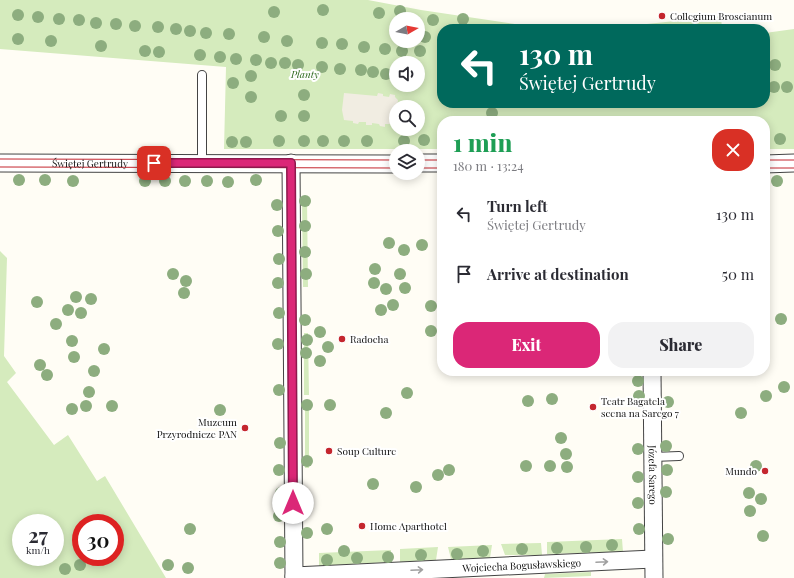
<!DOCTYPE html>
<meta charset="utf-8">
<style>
:root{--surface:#fff;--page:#f2f2f3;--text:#2b2b33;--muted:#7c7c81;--accent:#db2777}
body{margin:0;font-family:"Playfair Display",serif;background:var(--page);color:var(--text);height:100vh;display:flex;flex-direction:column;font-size:15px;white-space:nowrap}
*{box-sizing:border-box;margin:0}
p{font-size:13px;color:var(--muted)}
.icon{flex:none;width:22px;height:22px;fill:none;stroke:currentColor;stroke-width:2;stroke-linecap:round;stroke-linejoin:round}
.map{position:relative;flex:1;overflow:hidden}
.drawer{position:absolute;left:437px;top:116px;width:333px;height:260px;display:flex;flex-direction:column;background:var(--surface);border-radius:16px;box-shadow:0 2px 10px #0003}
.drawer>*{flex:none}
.guide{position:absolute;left:437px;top:24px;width:333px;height:84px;border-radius:16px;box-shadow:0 2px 10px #0003;background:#00695c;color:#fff;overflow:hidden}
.needle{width:26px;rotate:81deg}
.fabs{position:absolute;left:389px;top:12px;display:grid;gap:8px}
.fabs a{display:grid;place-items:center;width:36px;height:36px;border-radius:50%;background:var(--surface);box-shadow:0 2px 10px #0003;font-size:20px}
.speed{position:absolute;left:12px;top:514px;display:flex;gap:8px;font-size:20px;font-weight:700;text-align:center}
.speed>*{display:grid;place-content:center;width:52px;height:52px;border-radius:50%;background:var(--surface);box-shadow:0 2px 10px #0003;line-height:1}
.speed small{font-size:10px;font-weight:400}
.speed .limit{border:6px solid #d22;background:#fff;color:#111}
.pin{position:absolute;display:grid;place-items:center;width:34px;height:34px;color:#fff;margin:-17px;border-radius:8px;box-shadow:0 2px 6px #0006}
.me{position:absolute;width:44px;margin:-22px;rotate:0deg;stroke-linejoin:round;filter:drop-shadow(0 0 3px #0008)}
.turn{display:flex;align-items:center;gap:14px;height:84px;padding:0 16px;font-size:18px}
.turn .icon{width:52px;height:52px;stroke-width:2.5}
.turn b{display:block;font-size:28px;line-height:34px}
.round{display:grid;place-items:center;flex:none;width:42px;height:42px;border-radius:16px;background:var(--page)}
.headline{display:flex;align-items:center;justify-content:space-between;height:68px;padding:0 16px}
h1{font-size:24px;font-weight:800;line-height:30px;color:#1e9e55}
.cta{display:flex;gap:8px;margin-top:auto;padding:8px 16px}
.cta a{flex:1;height:46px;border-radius:16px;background:var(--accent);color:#fff;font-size:16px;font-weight:800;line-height:46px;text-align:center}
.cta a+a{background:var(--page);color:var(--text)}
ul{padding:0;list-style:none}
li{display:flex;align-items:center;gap:12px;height:60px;padding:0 16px}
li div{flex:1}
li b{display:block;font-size:15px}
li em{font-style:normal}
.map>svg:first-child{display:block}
</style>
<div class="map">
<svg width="794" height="578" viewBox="0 0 794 578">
<rect width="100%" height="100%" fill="#fffdf5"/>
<path fill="#d5ebbd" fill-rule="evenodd" d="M0,0H368L421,10L549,29H442V103H765V33L794,29V149H765V121H442V149H224L226,67L0,49ZM396,19H418V41H396ZM396,63H418V85H396ZM396,107H418V129H396Z
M721,16L722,29H599L704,18Z
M302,198H307L308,287H303Z
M0,251L7,258L4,356L16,373L7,382L54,445L68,435L97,481L105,476L166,578H0ZM21,523H55V557H21ZM81,523H115V557H81Z
M304,333H308L309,395H304Z
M305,400H309V468H305Z
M622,539L623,552L547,554V542Z
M541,543L542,555H505L501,544Z
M492,545L490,558L451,559L448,547Z
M438,547L436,560L400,562V549Z
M391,550V562L319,566V553Z
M591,572V576L544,578L545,574Z"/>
<path fill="#f1ede2" d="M344,93L377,96L378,93L383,94V96L389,97L390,94L395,95V97L398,100L397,107H396L395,124H385V127L380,126L379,124L372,123V125H366V122H359L358,124L353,123V121L344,120L342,110Z"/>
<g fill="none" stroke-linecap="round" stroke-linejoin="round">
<defs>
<path id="lane" d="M202,163V75
M653,457L679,456"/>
<g id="street">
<path id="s1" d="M0,163L396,164"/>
<path d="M291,163L294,578"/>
<path d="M418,163H442"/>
<path d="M765,164L794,163"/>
<path id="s2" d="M652,371L654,578"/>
<path id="s3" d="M294,576L653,559"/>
</g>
</defs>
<use href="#lane" stroke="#444" stroke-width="10"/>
<use href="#street" stroke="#444" stroke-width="19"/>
<use href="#lane" stroke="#fff" stroke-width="8"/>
<use href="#street" stroke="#fff" stroke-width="17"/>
<path stroke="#c4262e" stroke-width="1" d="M0,159L396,160
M418,160H442
M765,160H794
M0,167L396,168
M418,168H442
M765,168H794"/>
</g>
<g fill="#8dad7f">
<circle cx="323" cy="10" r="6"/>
<circle cx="400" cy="11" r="6"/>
<circle cx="274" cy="12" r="6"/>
<circle cx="379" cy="13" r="6"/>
<circle cx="18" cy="15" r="6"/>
<circle cx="38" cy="17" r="6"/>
<circle cx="59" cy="19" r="6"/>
<circle cx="463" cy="19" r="6"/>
<circle cx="79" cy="20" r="6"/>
<circle cx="433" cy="20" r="6"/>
<circle cx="96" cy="23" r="6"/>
<circle cx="116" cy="24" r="6"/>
<circle cx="135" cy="26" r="6"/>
<circle cx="158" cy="27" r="6"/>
<circle cx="176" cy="29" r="6"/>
<circle cx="190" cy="31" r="6"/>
<circle cx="206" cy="33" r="6"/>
<circle cx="229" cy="34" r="6"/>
<circle cx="264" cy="37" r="6"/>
<circle cx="425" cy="37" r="6"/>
<circle cx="18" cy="39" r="6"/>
<circle cx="51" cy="41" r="6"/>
<circle cx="287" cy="41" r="6"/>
<circle cx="322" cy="43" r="6"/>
<circle cx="342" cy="44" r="6"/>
<circle cx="101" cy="46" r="6"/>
<circle cx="364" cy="47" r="6"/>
<circle cx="385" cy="49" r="6"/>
<circle cx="145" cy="51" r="6"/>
<circle cx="402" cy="51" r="6"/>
<circle cx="420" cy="51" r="6"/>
<circle cx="159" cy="52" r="6"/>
<circle cx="200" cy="55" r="6"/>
<circle cx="220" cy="57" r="6"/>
<circle cx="236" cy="59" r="6"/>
<circle cx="256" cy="60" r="6"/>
<circle cx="271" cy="63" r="6"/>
<circle cx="285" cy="63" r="6"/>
<circle cx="298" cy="65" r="6"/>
<circle cx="775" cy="65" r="6"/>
<circle cx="322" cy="67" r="6"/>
<circle cx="340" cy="69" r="6"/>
<circle cx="361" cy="70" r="6"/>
<circle cx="373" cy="72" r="6"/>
<circle cx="386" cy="74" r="6"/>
<circle cx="251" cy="76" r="6"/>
<circle cx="233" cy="83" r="6"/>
<circle cx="774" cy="87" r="6"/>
<circle cx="787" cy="87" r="6"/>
<circle cx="304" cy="95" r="6"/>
<circle cx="251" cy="97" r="6"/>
<circle cx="492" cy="113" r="6"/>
<circle cx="281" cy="116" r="6"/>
<circle cx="304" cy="116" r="6"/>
<circle cx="780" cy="139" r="6"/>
<circle cx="424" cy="140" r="6"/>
<circle cx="279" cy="141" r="6"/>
<circle cx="304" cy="141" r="6"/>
<circle cx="323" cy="141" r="6"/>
<circle cx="344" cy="141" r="6"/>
<circle cx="367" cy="141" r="6"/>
<circle cx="404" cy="141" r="6"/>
<circle cx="232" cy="142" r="6"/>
<circle cx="246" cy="142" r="6"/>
<circle cx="19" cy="180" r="6"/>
<circle cx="45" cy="180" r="6"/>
<circle cx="256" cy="180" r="6"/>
<circle cx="73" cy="181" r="6"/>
<circle cx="145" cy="181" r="6"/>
<circle cx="165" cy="181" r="6"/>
<circle cx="185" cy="181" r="6"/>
<circle cx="207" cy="181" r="6"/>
<circle cx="777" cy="181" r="6"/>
<circle cx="228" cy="182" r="6"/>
<circle cx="305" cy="201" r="6"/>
<circle cx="277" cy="205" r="6"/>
<circle cx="305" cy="226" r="6"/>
<circle cx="278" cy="231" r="6"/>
<circle cx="389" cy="243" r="6"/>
<circle cx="422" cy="245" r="6"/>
<circle cx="404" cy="250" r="6"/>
<circle cx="305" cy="252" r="6"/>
<circle cx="279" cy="259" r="6"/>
<circle cx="375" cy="269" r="6"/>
<circle cx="173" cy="274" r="6"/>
<circle cx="306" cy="274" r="6"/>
<circle cx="400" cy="274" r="6"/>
<circle cx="186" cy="281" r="6"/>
<circle cx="278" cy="283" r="6"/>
<circle cx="374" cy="283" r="6"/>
<circle cx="405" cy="288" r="6"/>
<circle cx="386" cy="289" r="6"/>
<circle cx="184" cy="293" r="6"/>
<circle cx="76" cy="297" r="6"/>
<circle cx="91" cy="299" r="6"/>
<circle cx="37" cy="302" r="6"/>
<circle cx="393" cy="305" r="6"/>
<circle cx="431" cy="306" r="6"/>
<circle cx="68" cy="310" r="6"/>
<circle cx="381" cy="310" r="6"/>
<circle cx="81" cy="313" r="6"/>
<circle cx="279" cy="313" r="6"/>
<circle cx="781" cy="319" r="6"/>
<circle cx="305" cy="320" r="6"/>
<circle cx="56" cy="324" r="6"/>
<circle cx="431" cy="331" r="6"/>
<circle cx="320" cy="332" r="6"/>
<circle cx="307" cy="340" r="6"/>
<circle cx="72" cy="341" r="6"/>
<circle cx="278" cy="344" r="6"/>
<circle cx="328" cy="347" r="6"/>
<circle cx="104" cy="349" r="6"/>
<circle cx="306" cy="353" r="6"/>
<circle cx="74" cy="357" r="6"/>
<circle cx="320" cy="361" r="6"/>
<circle cx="40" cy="365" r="6"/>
<circle cx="94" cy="371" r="6"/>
<circle cx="47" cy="375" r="6"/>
<circle cx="638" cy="381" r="6"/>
<circle cx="784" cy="387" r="6"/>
<circle cx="279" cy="390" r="6"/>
<circle cx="89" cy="392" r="6"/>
<circle cx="407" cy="393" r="6"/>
<circle cx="639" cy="396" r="6"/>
<circle cx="766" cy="396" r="6"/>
<circle cx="552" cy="399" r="6"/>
<circle cx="528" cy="401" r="6"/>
<circle cx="668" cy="402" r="6"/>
<circle cx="307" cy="405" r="6"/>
<circle cx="330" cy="405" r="6"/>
<circle cx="86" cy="406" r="6"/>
<circle cx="112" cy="406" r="6"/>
<circle cx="72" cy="409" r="6"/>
<circle cx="220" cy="410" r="6"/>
<circle cx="386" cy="413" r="6"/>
<circle cx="741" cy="413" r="6"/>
<circle cx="561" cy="438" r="6"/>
<circle cx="280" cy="443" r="6"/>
<circle cx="666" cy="446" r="6"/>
<circle cx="638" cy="449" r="6"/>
<circle cx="566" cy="454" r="6"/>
<circle cx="307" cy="461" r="6"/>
<circle cx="526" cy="466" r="6"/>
<circle cx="550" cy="466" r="6"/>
<circle cx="756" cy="466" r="6"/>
<circle cx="567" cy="467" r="6"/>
<circle cx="279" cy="470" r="6"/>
<circle cx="449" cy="470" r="6"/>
<circle cx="667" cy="470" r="6"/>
<circle cx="438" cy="475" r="6"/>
<circle cx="638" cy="477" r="6"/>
<circle cx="373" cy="484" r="6"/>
<circle cx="416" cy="487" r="6"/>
<circle cx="666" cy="492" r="6"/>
<circle cx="281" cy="493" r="6"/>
<circle cx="749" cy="493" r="6"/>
<circle cx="761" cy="499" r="6"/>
<circle cx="307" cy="501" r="6"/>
<circle cx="638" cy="503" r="6"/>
<circle cx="750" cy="511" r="6"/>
<circle cx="279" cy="516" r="6"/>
<circle cx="190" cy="529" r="6"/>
<circle cx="327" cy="529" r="6"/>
<circle cx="639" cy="529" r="6"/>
<circle cx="307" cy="533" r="6"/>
<circle cx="763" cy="536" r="6"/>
<circle cx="668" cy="539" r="6"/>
<circle cx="280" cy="542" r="6"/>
<circle cx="612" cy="545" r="6"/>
<circle cx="586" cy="547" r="6"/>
<circle cx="557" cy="548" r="6"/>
<circle cx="522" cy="549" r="6"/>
<circle cx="344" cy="551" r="6"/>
<circle cx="483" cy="551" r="6"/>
<circle cx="457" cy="554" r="6"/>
<circle cx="421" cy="555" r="6"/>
<circle cx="388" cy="557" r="6"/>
<circle cx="357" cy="558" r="6"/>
<circle cx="327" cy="560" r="6"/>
<circle cx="280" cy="563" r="6"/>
<circle cx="80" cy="565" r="6"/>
<circle cx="168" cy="565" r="6"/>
<circle cx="188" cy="568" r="6"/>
<circle cx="65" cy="569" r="6"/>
</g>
<defs><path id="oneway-shaft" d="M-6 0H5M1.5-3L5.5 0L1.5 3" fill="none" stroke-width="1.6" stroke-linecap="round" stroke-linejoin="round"/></defs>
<g stroke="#a0a0a0">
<use href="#oneway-shaft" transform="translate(602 562) rotate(-3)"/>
<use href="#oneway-shaft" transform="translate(417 570) rotate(-3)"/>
</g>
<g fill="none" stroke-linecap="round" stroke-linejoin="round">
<defs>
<path id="route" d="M154,163H291L293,503"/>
</defs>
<use href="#route" stroke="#8e194d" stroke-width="10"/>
<use href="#route" stroke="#db2777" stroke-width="7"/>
</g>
<g fill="#c4262e" stroke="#fff" stroke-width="1.5">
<circle cx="662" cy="16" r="4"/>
<circle cx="342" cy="339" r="4"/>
<circle cx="593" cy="407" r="4"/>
<circle cx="245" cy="428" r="4"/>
<circle cx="329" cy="451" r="4"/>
<circle cx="765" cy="471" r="4"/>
<circle cx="362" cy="526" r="4"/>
</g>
<g text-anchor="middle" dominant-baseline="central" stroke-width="4" stroke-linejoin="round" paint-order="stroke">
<g font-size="10" fill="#111" stroke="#fff" text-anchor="start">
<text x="670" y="16">Collegium Broscianum</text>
<text x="350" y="339">Radocha</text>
<text x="601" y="401">Teatr Bagatela<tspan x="601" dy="12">scena na Sarego 7</tspan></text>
<text x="237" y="422" text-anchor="end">Muzeum<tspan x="237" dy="12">Przyrodnicze PAN</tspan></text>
<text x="337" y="451">Soup Culture</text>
<text x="757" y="471" text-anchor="end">Mundo</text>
<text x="370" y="526">Home Aparthotel</text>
</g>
<g font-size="10" font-style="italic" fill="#2f6b1f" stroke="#fff">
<text x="305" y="74">Planty</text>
</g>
<g font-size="10" fill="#111" stroke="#fff">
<text stroke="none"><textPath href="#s1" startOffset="90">Świętej Gertrudy</textPath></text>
<text stroke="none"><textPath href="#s2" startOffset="104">Józefa Sarego</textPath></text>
<text stroke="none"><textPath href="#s3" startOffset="228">Wojciecha Bogusławskiego</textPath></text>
</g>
</g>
</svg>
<div class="fabs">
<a><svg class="needle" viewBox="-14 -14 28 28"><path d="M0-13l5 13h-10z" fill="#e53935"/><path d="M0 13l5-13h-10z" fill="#7c7c81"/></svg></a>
<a><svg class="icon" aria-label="sound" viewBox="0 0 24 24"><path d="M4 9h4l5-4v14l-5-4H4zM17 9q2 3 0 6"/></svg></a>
<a><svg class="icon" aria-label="search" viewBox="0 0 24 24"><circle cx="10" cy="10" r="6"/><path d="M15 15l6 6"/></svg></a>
<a><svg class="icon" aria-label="layers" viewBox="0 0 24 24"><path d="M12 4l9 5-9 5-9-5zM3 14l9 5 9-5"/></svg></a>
</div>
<div class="speed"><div>27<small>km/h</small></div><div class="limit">30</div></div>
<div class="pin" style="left:154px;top:163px;background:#d93025"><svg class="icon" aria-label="arrive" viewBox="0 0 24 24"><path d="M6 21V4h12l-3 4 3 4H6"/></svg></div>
<svg class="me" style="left:293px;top:503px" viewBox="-20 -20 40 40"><circle r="19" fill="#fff"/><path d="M0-13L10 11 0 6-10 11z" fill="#db2777"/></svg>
<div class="guide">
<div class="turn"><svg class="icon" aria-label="left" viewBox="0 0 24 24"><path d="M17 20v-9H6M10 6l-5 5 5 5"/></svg><div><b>130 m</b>Świętej Gertrudy</div></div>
</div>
<section class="drawer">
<div class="headline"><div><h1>1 min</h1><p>180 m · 13:24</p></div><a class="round" style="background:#d93025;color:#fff"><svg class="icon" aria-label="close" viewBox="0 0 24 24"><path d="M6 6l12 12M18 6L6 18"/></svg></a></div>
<ul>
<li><svg class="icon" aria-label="left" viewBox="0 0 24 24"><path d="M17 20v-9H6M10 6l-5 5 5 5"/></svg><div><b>Turn left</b><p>Świętej Gertrudy</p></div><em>130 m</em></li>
<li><svg class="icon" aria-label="arrive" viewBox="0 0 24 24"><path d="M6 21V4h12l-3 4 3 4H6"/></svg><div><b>Arrive at destination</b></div><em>50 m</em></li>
</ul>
<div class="cta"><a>Exit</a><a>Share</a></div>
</section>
</div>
